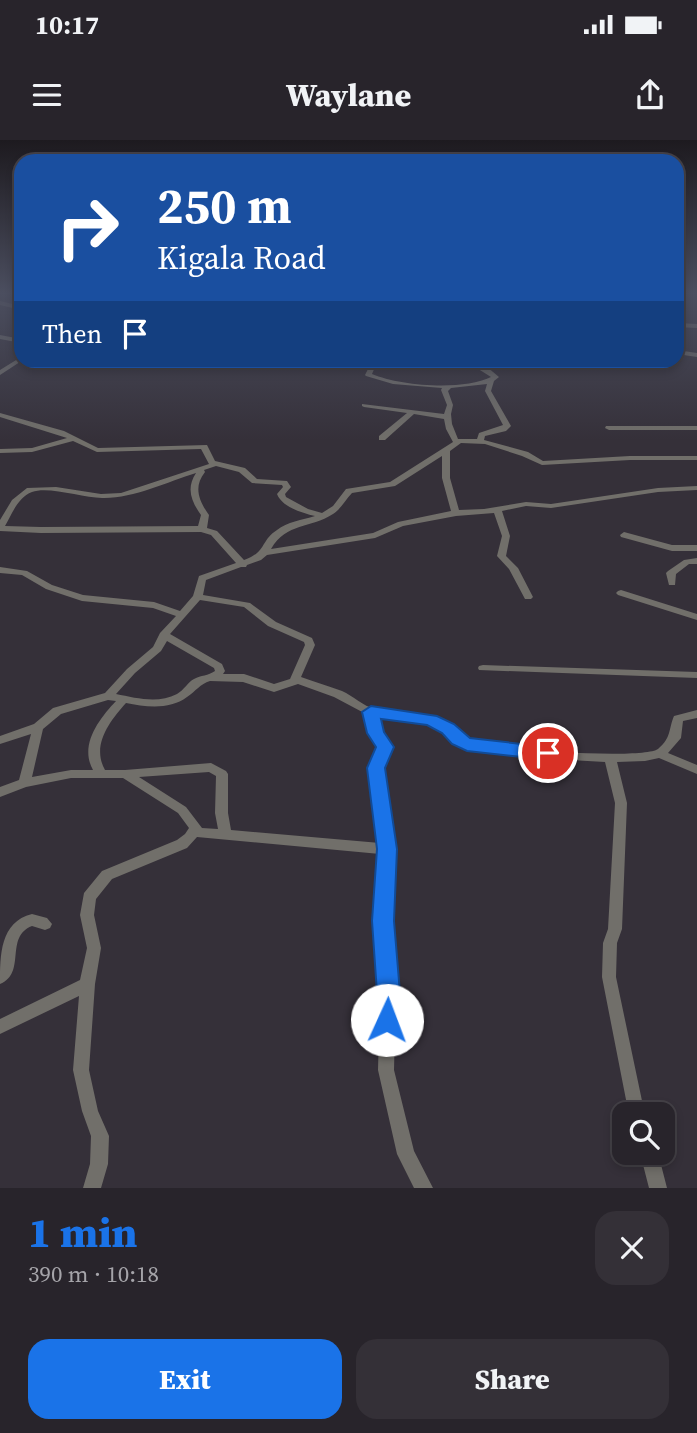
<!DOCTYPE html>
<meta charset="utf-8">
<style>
:root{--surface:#28242b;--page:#343037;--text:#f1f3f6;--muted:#a5a4a9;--line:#444147;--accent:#1a73e8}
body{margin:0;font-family:"Source Serif 4",serif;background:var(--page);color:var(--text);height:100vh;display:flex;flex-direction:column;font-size:26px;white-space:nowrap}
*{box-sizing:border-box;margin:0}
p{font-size:23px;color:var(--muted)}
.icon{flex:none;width:38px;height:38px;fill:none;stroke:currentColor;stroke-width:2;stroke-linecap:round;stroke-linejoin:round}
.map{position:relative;height:1048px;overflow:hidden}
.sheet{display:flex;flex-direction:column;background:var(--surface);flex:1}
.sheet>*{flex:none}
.guide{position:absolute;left:14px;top:14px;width:670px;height:214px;border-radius:21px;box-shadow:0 4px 10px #0003,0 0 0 2px var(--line);background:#1a4fa0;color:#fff;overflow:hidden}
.tools{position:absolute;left:612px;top:962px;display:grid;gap:14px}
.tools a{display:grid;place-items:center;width:63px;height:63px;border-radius:14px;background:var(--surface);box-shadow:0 4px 10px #0003,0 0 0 2px var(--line);font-size:35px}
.pin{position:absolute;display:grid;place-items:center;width:60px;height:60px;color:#fff;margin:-30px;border:4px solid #fff;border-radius:50%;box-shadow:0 2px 7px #0007}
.me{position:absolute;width:77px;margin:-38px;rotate:2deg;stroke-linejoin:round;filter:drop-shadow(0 0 5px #0008)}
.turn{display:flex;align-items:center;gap:24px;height:147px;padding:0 28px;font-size:32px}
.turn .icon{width:91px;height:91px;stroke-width:2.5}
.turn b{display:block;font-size:49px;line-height:60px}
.then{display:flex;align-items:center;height:66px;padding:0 28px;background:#0003;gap:14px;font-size:26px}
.round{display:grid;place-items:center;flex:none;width:74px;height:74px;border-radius:21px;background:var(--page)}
.head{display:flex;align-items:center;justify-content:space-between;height:119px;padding:0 28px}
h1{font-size:42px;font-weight:800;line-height:52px;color:var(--accent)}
.primary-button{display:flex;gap:14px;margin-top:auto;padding:14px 28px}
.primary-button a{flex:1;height:80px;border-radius:21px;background:var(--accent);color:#fff;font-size:28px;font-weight:800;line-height:80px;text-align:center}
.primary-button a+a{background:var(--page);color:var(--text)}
.status{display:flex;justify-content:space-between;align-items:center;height:49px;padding:0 35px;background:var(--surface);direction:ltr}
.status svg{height:19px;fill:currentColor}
header{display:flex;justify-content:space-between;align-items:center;height:91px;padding:0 28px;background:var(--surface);font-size:32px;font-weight:800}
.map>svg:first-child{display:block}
</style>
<div class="status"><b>10:17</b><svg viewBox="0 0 49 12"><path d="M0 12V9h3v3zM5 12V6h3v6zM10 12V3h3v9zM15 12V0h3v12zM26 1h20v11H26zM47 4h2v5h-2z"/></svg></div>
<header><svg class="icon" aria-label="menu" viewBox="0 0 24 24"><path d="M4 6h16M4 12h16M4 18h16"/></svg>Waylane<svg class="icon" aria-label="share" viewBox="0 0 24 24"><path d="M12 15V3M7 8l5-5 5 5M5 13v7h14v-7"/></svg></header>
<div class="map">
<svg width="697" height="1048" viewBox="0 0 697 1048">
<rect width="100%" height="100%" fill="#353039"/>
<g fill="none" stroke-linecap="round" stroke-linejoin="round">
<path fill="#716f6a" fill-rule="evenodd" d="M0,161L21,166V170L0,165Z
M677,183L697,184V188L677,187Z
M0,195L21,199V203L0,199Z
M677,210L697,213V217L677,214Z
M21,217V220H23L0,235V230Z
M379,220H388L375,227L372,234C400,246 463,251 491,237L464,220C478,220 489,228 499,237L494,241L491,251L511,286L506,291L485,296L484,300L528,312L543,321L630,316H697V320H630L542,325L522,316L485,304L461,303L450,311V338L459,370L484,369L526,362L551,364L658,348L697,346V350L658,352L551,368L526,366L502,371L510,396L506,416L518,428L533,457L531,459H525L509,429L497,416L502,396L494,373L456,376L403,386L375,398L267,415L261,420L247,425L246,427H241L206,440L203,455L250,463L276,482L312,498L315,505L301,537C314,542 329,546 342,551C353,556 363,566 375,569C397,575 421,569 443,580C453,585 458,596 468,600C489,610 643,620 658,609C672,597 668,590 674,576L697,570V578L683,581L681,598L668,613L697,625V634L659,618L645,621L617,622L627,663L622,789L617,803L616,837L645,975H629L602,837L603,803L608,789L615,663L605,622L535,618L468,609L456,604L439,588L428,583L377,577L380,592L390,602V612L382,628L394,709L390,781L396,853L394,930L414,1011L433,1048H414L397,1014L378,930L380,853L376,781L380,714L197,697L187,708L112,739L96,759L94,775L101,808L95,844L89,930L98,971L109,996L108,1024L101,1048H83L90,1024L91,996L82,971L73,930L79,856L0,894V879L80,840L87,808L80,775L84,753L102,731L177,700L185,694L189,688L178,673L123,638H71L26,647L0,657V647L19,640L31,594L0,604V596L34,584L53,568L105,553L127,529L153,507L160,493L176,476L153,468L82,461L46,449L22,435L0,433V427L27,431L52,445L83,455L154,462L180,471L193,456L199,436L236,423L211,395L201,392L41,393L0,391V380L12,360L27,348L56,347L101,354L121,353L209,324L201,309L97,312L73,301L32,312L0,313V309L32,308L67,298L0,277V273L64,291L98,308L207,305L215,321L245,328L257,339L287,341L291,347L285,354L286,357L308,369L322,373L333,366L346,349L390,342L453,302L446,289L444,279L414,274L385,300H379V296L407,273L364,267L362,266V264L444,274L447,265L441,250L442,248L393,244L366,236L365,235L370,225ZM487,244L485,251L503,285L479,293L477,299H458L452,284L451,274L453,265L448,251L451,248ZM442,316V338L451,371L398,382L373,393L271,409C287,382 310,389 333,374C341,369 345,360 352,353L395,346ZM216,326L239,332L252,343L282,345L283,347L277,354C282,367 302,373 315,376C302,380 287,382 277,390C260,401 267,412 244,420L217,391L207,388L209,375C199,361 193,347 205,332L204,330ZM196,333C186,348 191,361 201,375L198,386L41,387L5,386C12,374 18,357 32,352C49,346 83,358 102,358C132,359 167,342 196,333ZM200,460L244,467L268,486L304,502L305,505L290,539L274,544L244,534H223L225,531L222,524L170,494ZM167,501L214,528L215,531C208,536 201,535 194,539C188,542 184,550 177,554C158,564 136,558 116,554L135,533L161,511ZM210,541L243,542L274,552L298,544L334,557L366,574L369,593L378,603V612L370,628L380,703L231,690L228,673V634L226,631L211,623L125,630H105C91,605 110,581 126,563C146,567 170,570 187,557C196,551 200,544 210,541ZM108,560L116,561C99,579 79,605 93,630H71L32,637L43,589L61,574ZM209,632L216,636L215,673L218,689L202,688L186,667L139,637Z
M564,220H575L566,224L563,222Z
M584,220H619L617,225L615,226Z
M606,286H697V290H609L605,288Z
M624,392L672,405H697V411H672L621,397L620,395Z
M697,418V424H689L676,434L675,445H669L666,433L668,431L684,420Z
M621,450L697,474V480L618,455L616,453L618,451Z
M483,525L697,532V538L479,530L478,528L479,526Z
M32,774L47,778L52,784L50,788L45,790L32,786C4,797 27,833 0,844C0,815 0,782 32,774Z
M640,1013H658L667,1048H649Z"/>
</g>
<linearGradient id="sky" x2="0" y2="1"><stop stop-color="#1d1a1f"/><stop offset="0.51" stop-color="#4b4e5f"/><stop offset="1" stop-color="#4b4e5f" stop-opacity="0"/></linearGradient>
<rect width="697" height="300" fill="url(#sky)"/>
<path fill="#1a73e8" stroke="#114b97" stroke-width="2" d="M371,566L437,576L454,584L470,598L548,607L554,609L557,613L554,618L548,620L467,611L452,604L442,593L427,585L381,579L384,592L394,607L385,628L397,709L394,781L400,853L398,880L395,888L387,891L378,888L375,880L377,853L372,781L377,709L367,628L376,607L367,593L362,572Z"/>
</svg>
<div class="tools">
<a><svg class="icon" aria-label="search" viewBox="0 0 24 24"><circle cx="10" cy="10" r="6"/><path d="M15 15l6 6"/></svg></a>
</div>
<div class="pin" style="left:548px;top:613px;background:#d93025"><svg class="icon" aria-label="arrive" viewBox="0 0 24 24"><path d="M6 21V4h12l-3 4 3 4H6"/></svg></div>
<svg class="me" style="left:387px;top:880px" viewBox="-20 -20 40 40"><circle r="19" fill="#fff"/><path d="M0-13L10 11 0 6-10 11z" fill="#1a73e8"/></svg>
<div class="guide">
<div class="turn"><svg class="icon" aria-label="right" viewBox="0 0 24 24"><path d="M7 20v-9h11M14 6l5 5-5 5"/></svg><div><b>250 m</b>Kigala Road</div></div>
<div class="then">Then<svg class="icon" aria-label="arrive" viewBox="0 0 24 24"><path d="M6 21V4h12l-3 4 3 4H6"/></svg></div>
</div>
</div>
<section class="sheet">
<div class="head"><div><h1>1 min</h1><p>390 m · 10:18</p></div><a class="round"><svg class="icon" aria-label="close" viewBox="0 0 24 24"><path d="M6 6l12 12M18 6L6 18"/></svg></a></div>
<div class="primary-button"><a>Exit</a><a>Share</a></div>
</section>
